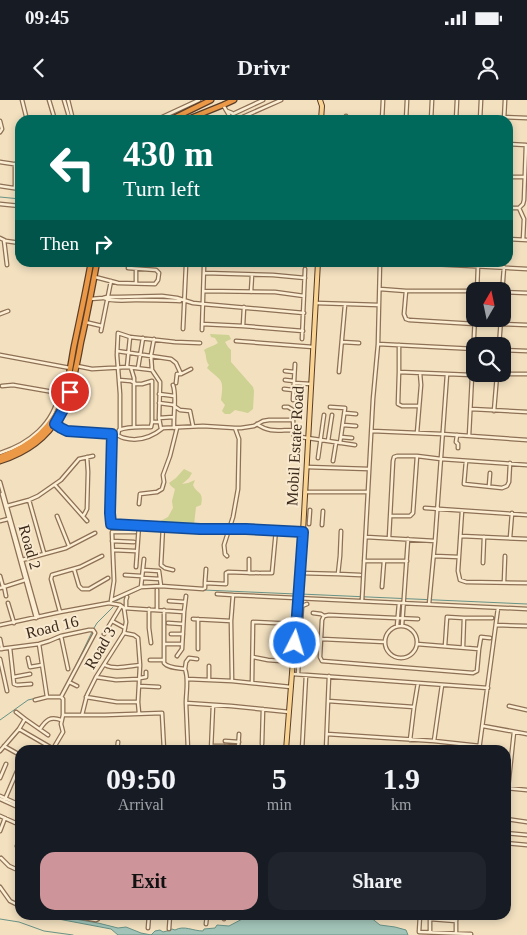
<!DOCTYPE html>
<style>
:root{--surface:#171b24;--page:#20242c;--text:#f1f3f6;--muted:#9ea1a6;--accent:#cd9499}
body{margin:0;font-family:Georgia,serif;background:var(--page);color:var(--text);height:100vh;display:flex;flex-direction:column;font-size:19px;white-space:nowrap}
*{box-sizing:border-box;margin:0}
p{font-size:16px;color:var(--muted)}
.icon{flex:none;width:28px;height:28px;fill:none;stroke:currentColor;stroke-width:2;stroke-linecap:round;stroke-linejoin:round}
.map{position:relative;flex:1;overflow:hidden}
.side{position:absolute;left:15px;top:645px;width:496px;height:175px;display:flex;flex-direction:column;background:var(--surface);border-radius:15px;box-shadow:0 2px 8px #0003}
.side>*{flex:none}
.guide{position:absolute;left:15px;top:15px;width:498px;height:152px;border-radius:15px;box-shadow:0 2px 8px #0003;background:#00695c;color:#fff;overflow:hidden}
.needle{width:32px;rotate:9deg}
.buttons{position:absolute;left:466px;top:182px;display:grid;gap:10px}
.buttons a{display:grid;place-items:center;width:45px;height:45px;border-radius:10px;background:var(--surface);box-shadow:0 2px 8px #0003;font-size:25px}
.pin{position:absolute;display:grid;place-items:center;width:42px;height:42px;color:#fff;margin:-21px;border:2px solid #fff;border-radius:50%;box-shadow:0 1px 5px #0007}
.me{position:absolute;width:55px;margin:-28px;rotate:5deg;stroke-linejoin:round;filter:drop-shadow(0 0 4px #0008)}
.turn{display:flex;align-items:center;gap:18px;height:105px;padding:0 25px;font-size:22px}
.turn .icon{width:65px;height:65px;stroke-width:2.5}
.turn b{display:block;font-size:35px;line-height:42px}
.then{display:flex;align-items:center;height:48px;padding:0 25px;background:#0003;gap:10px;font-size:19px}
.eta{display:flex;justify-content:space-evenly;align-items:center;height:85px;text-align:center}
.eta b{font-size:30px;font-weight:700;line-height:35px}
.button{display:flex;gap:10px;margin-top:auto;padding:10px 25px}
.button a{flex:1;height:58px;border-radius:15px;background:var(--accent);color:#111;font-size:20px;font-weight:700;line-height:58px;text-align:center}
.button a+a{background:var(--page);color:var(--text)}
.status{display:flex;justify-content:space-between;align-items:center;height:35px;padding:0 25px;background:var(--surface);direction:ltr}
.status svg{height:14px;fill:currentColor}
header{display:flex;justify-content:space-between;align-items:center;height:65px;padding:0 25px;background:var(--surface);font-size:22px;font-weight:700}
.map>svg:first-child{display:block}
</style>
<div class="status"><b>09:45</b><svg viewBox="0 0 49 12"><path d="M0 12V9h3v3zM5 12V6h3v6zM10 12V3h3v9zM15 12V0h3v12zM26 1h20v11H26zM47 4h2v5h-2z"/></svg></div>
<header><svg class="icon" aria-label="back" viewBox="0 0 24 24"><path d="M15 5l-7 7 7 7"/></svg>Drivr<svg class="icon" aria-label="person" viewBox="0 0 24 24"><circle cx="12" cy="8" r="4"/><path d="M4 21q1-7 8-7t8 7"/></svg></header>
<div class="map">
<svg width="527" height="835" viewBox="0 0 527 835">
<rect width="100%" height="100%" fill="#f2e0bf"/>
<path fill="#cdd191" d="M210,234L229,235L231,239L225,242L228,247L231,250V262L253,287L254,291L253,309L248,313L235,310L230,314H225L222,311L225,305L221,300C224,278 222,282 207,268L209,265C205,260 207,255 204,250C208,247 214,246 218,243L215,238L211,237Z
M184,369L192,373L189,378L182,384L188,383L195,380L193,385C197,395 204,390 201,405L196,407L194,425L186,427L155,424L168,417L173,408L172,401L175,389L171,386L169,383L176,378Z"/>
<path fill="#a2c4b8" stroke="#689286" d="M37,815H52L98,823L118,828L126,827L141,833L151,835L155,831L160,830L163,832L167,831L172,829L175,830C184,825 193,831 203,831L204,829L215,828L217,825L229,826L248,816L335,815L354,818L370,817L380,825L395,827L406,830L408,835H118L111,829Z"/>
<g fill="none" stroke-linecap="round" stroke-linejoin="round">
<path stroke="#689286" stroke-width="1" d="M0,97L20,99
M253,162H263
M203,490L296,494
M300,494L527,504
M116,501L142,488
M94,528L97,523L113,507
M65,588L92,532
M0,620L28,600L45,596
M0,819L19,822L44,831L73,835"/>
<defs>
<path id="minor" d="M22,0L27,20
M49,0L55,20
M64,0L70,20
M68,0L73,20
M223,5L232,20
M227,11L232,13L236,20L281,0
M233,14L263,0
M504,17L527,18
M156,20L199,0
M346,20V16
M382,20L383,0
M406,20L407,0
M431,20L432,0
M456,20L457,0
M480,20L481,0
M504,20L505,0
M0,21L2,29L0,32
M508,44L526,45
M0,62L20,65
M15,64V88
M508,77H525
M0,86L20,89
M0,104L20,106
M508,108H519L523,104L524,100L526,45
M519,108L524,119L523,140
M0,138L6,141L20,143
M508,139L527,140
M4,140L7,165
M393,162L527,169
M205,173L273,175L305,178
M95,177L118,183L155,184L158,180L159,173L156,170L128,168
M136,183V169
M380,189L406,191H475
M204,191L275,192L304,196
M406,191L404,214L406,219L409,220L475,224
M477,191L478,166
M251,192L252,175
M503,192L527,193
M502,194L504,167
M104,198C113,202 126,200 136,200C151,200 166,200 180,201
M90,199L103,198L107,197H119L162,196L177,198L193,203L203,204L304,213
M316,203L379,205
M0,214L8,211
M85,222L102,226
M202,224L243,226L303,231
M501,224L527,225
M243,226L244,207
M183,229L186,165
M202,230L204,166
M101,231L111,181
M302,239L305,169
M236,241L313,247
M342,242L359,243
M378,244L475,249
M399,245V272L472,275
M499,246L501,219
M502,250L527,251
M117,251L171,259L176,263L181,274H177L176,283
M0,255L70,268
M77,266L92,269L127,267L152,270L160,282V285L159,318L161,329
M127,267L130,237
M131,268L134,278V327
M138,268L143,238
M152,270L151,255L154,239
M285,271L294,272
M339,272L345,205
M399,272L398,304L402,306H419
M181,274L191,269
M502,274H527
M119,280L131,281L136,284H142L152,281V322
M285,280L294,281
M294,283L311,284
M173,285C177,295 173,316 174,328
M2,286L13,285L59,293L61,289L65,291
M284,289L293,290
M159,294L174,296
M293,300L295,264
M159,303L174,305
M174,306L180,310L190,311L193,326
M284,307H288L293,310V320
M330,307L345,308L340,343
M471,309L527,312
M494,311L497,275L500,274
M345,313L356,314
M159,318L173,317
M55,324L61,328L67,331L113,334L110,413L111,424L113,425L163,426
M257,324C269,333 279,330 293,330
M343,325L356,326
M235,328H241L254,326L263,321L269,320H293L294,336L355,345
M120,329V294L117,255L118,233L130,237L175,242L200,243
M372,331L442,334L527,340
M417,333L421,285L420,273
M113,334C118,334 119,337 124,338C139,342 152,337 163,328L203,326L235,328L239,339L238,389L233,417L224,445L225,454L227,456
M118,335L119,330C128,326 140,327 151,327L152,322H159
M457,335L456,342L458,344V348
M469,336L475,216
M341,337L352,338
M328,341L332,315
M0,353C29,344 54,324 59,293
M318,358L324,315
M333,361L336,343
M466,361L464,384L502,388L507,386L509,382L510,363
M307,367L369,369
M0,382L38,517
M55,385L87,421
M489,386L490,373
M305,392H368
M2,394L36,518
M29,400L44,453
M139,404L140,394L157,392L162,389L164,382L163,375L170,356L177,328
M7,406L29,400L38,396L61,380L79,359L93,356
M425,408L527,415
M462,411L458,471L460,480L466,482L527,483
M57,416L69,446
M83,416L85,413L87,409L88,372L87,357
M391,416H410L413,413L417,356
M0,421L8,419
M309,424L310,410
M322,425L323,411
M461,436L527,439
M366,437L435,441
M389,438L393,361L394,357L397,356H417L441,359L527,365
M510,438L512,413
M112,441L134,442
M113,450L135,451
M434,456L459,457
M22,460L66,448L95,433
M364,461H407
M483,463L484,437
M136,467L139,425
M74,469L79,486L82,489H89L108,478
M173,470L165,468L161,465L163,426C210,430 256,429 303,432
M249,473V459
M261,473H272L276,430
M300,473L338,474L340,456L341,431
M338,474L360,475
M125,475L141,476
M0,476L3,487
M142,478L160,479
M504,482L505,456
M205,483L206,469
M4,486L6,496
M161,486L203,489L205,488V483L226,484V473L228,472L259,473
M141,487L144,459
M382,487L384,461
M0,488L25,480
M157,490V510
M217,494L233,495
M112,500L141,487L161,486L159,471L143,470
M111,501L114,481L112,432H135
M169,501L185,502
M362,501L373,299L378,244L380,162
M8,503L14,523
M429,504L435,441L447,274
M126,507V500L127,497
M124,508L184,512L186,496
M149,509V528L151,543
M164,510V563C168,568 178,568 185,569C189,579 186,592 186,603
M60,512L51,479L52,475L80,467L102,456
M313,513L321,514L324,516L329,515L418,519
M324,516L322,520L320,557L322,561L473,573L477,571L479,549L481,537L490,538
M464,518H492
M193,519L231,521
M198,519V549
M112,521L125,528
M168,523L183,524
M0,525L60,512L109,503L120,505L124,508L126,522L124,533L96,577L87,595L82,615H63
M496,525L527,526
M385 542a16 16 0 1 1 32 0a16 16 0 1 1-32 0Z
M397,526L399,503
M402,526L408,439
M104,534L121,506
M171,534H183
M61,536L68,569
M0,539L2,549
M322,539L385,542
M39,544L47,597H61L63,599V615L61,624L63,632L53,649
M166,544H182
M417,544L479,549
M445,546L447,517L464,518L463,547
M10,548L14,584L17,585L31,584
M0,549L39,544L49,541L61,536L89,530H93L95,533L61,597
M177,556L182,549L184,512
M253,557L268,560L293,562
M28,558L30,567L42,565
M0,559L7,591
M150,560H163
M105,565C115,570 129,566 140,565
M185,569L186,562L189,558L197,559
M293,574L488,588
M298,574L302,506L307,504
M14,577L30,574
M96,577L116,580L139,579
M140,578L146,577V572
M187,579L232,581L291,587
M209,580V566
M232,581L231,521L233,495L527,509
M69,582L77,586
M252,583L253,522L296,524
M442,585L434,641L480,646
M139,586L159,587
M86,597L117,602H138L140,565L138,538L134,535L124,533
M35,600L47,597
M328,601L414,607L418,583
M138,602L139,613
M509,606L527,610
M16,612L25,619
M82,615H105L162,613L164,650
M483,626L527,634
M19,629L50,647
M40,629C46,620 50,616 61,620
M327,634L434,641
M410,640L414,607
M225,641L239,642
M262,644L263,609
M4,646L20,655
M212,646H224
M226,646L239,647
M117,650L118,642
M188,650L186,603L231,606L289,612
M211,650L213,605
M238,650L239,634
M302,650L306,575
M326,650L329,576
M479,650L498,508
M0,651L19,629L25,619L48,635
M0,678L6,664
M506,688L527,690
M508,688L514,632
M0,696L20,705
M0,699L20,708
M5,699L18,669
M17,704L20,697
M0,716L20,725
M506,719L527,722
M0,731L5,718
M506,733L527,735
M506,743L527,745
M17,746L20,739
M1,758L9,766L20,771
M0,787L10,801L20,806
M17,805L20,798
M67,815L96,820L98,819L99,815
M420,815L419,832L471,834
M190,817V815
M224,819L225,815
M430,819L456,821V833
M456,821L457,815
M206,824L207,815
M148,828L149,815
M169,829L170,815
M430,832V815"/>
<path id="major" d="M320,0L322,6L321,20
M286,650L303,432L318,162"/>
<path id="highway" d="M170,20L211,0
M186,20L223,5L234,0
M0,357C30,347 55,326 64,295C69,279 71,262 74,246C80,218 86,190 91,162
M0,361C61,342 71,298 81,242C87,216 92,189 97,162"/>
</defs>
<use href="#minor" stroke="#8d7055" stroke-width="5"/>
<use href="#major" stroke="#5a3e2a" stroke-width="6"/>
<use href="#highway" stroke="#5a3e2a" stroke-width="7"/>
<use href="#minor" stroke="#fceed3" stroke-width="2.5"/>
<use href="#major" stroke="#fad492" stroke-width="4"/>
<use href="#highway" stroke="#eb9946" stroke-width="4.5"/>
</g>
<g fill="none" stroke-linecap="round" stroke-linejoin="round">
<defs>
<path id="route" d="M70,292L65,306L55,324L61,328L67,331L112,334L110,413L111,424L200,429H246L303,432L295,543"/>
</defs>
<use href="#route" stroke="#114b97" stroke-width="12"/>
<use href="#route" stroke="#1a73e8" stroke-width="9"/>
</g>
<g text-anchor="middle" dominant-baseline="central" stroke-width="4" stroke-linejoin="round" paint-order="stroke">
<g font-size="16" fill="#3b291b" stroke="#f9eacf">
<text transform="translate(295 346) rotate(-87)">Mobil Estate Road</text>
<text transform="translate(30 447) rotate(74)">Road 2</text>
<text transform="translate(52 527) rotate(-14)">Road 16</text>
<text transform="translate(100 548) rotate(-60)">Road 3</text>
</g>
</g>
</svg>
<div class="buttons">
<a><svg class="needle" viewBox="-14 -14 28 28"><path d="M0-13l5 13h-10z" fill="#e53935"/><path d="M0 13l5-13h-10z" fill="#9ea1a6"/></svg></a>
<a><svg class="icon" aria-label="search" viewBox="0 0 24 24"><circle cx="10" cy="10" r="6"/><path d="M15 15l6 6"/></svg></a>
</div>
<div class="pin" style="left:70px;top:292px;background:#d93025"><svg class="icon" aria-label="arrive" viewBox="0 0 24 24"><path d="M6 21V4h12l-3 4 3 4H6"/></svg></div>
<svg class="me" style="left:295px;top:543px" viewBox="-20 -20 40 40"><circle r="17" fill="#1a73e8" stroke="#fff" stroke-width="3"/><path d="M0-11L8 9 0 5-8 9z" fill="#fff"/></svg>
<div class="guide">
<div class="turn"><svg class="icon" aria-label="left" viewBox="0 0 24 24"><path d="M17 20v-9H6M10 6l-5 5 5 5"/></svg><div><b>430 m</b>Turn left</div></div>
<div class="then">Then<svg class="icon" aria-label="right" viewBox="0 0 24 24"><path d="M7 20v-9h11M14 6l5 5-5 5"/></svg></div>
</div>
<section class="side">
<div class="eta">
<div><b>09:50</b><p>Arrival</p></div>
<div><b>5</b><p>min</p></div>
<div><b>1.9</b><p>km</p></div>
</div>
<div class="button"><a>Exit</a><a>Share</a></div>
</section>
</div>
